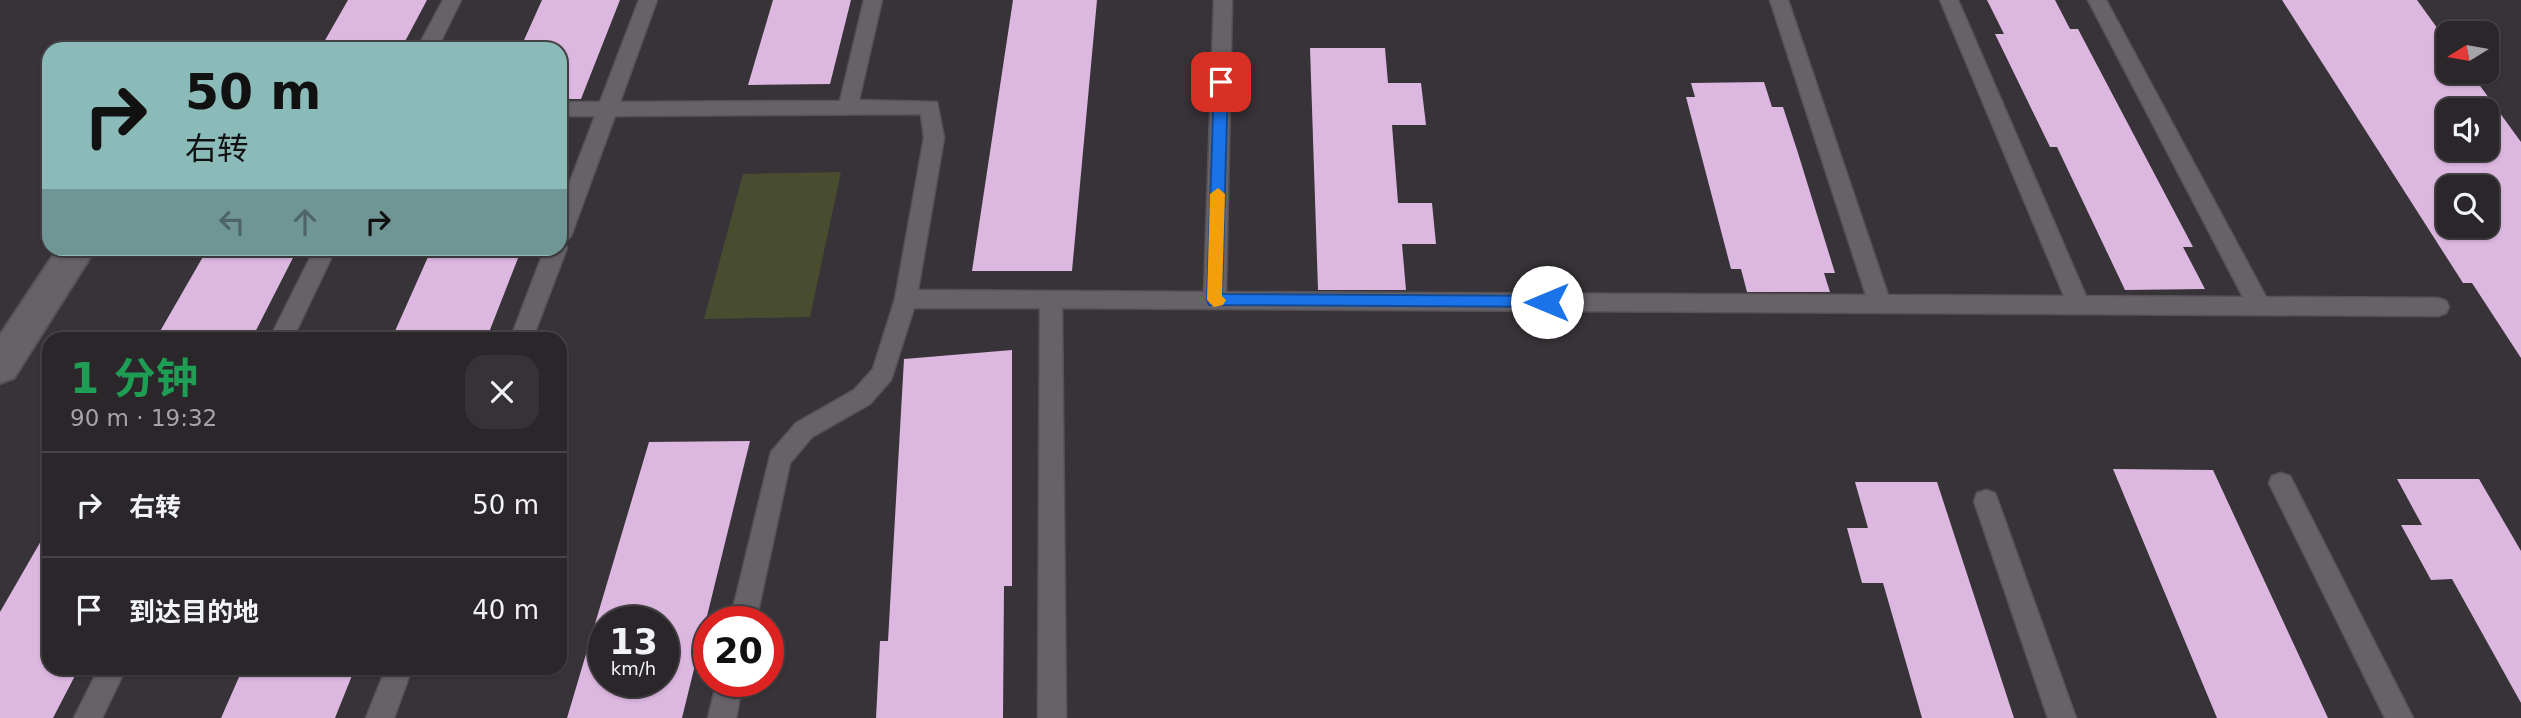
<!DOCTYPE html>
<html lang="zh">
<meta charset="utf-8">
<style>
:root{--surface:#2a262a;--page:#363236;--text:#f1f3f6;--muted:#a5a5a8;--line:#464347}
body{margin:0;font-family:"DejaVu Sans","Noto Sans SC",sans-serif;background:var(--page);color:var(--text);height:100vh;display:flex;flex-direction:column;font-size:26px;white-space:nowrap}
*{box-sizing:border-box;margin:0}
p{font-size:23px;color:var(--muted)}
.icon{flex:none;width:38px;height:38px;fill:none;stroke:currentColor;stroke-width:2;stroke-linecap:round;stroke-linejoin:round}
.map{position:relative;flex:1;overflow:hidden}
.side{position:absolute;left:42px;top:332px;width:525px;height:343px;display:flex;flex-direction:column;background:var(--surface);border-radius:21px;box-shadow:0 2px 5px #0004,0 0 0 2px var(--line)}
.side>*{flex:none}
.banner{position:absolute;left:42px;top:42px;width:525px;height:214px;border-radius:21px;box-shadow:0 2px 5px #0004,0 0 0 2px var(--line);background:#8bbbb9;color:#111;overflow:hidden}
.needle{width:46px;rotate:259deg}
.tools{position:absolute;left:2436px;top:21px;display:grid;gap:14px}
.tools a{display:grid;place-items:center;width:63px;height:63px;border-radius:14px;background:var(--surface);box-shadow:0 2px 5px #0004,0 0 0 2px var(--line);font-size:35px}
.speed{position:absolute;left:588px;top:606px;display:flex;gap:14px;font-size:35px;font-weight:700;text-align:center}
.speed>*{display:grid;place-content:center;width:91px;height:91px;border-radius:50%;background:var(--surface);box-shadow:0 2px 5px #0004,0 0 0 2px var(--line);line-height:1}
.speed small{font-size:18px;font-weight:400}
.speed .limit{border:10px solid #d22;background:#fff;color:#111}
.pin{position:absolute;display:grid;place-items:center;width:60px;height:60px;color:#fff;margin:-30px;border-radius:14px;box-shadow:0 4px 10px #0006}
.me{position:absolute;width:77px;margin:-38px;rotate:270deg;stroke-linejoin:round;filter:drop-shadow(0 0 5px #0008)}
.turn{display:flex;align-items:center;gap:24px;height:147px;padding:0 28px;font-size:32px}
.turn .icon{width:91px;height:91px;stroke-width:2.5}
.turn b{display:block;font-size:49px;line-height:60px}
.lanes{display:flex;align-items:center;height:66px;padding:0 28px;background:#0003;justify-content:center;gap:35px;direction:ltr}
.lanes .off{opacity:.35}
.round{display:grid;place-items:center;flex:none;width:74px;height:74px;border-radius:21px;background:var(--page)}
.head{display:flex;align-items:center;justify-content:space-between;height:119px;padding:0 28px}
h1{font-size:42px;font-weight:700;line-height:52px;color:#1e9e55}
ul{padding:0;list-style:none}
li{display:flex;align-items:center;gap:21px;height:105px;padding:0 28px;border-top:2px solid var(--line)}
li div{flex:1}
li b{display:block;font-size:26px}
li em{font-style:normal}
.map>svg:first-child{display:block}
</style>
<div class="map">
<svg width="2521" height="718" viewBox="0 0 2521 718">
<rect width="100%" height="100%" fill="#383338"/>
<path fill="#494d2f" d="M841,172L810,317L704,319L743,174Z"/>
<path fill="#dcb7e0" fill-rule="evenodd" d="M348,0H427L401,49H320Z
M542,0H620L581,99H560V49H520Z
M773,0H851L830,84L748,85Z
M1013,0H1097L1072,271H972Z
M1987,0H2055L2070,29H2078L2193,247H2183L2205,289L2125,290L2057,147H2050L1995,34H2004Z
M2282,0H2417L2448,43V72H2470L2521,142V358L2472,283H2463ZM2448,110H2487V149H2448ZM2448,187H2487V226H2448Z
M1310,48H1385L1388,83H1421L1426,125H1392L1398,203H1432L1436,244H1402L1406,290H1318Z
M1764,82L1772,107H1783L1798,153L1835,273H1824L1830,292H1747L1741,269H1731L1686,97H1695L1691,83Z
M208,248H298L251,340H155Z
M432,248H522L486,340H391Z
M1012,350V586H1004L1003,718H876L880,641H888L904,359Z
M750,441L682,718H567L649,442ZM604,621H663V681H604Z
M2113,469L2213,470L2328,718H2217Z
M2397,479H2479L2521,551V703L2452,579L2431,580L2401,525H2422Z
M1855,482H1937L2014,718H1922L1883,583H1862L1847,528H1868Z
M49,527V668H79L53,718H0V612Z
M243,668H355L335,718H221Z"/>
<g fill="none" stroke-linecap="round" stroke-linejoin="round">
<defs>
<path id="lane" d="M443,0H461L437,49H417Z
M639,0H657L620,102L840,101L864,0H882L859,100L937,102L944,138L918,290L1204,292L1214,0H1232L1226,292L1866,295L1770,0H1788L1888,295L2064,296L1940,0H1958L2086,296L2243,297L2088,0H2106L2266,297L2438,298L2446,301L2449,307L2446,313L2438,316L1062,308L1066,718H1038L1040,308H914L891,380L870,404L812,437L790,463L756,621H730L771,452L796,423L854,390L873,369L895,299L924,138L921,114L615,116L571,236L564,243L567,248L532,340H510L545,248H560V208L595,116H560V102H600Z
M315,248H336L292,340H269Z
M2281,473L2290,476L2413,718H2385L2269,483L2272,476Z
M1986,490L1995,493L1998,501L2076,718H2048L1974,501L1977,493Z
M99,668H126L102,718H74Z
M386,668H412L394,718H366Z
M717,681H743L736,718H708Z"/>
<path id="street" d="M58,248H96L14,378L0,383V335Z"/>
</defs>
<use href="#lane" stroke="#555155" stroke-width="3"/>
<use href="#street" stroke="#555155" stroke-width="4"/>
<use href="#lane" fill="#676267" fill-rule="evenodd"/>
<use href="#street" fill="#676267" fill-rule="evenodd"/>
</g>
<path fill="#1a73e8" stroke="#114b97" stroke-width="2" d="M1221,77L1228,82L1222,294L1547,296L1555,302L1553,307L1209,305L1207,300L1214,82Z"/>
<path fill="#f59e0b" d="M1218,188L1225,194L1222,296L1226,300L1223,305L1214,307L1207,300L1210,194Z"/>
</svg>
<div class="tools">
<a><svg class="needle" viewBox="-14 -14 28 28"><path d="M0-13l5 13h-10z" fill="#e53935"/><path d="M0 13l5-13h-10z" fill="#a5a5a8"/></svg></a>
<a><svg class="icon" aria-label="sound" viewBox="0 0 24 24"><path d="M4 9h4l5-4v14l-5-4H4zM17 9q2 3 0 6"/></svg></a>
<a><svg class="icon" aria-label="search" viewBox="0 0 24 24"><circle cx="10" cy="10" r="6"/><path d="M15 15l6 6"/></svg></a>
</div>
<div class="speed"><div>13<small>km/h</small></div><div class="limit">20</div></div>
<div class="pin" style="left:1221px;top:82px;background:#d93025"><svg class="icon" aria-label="arrive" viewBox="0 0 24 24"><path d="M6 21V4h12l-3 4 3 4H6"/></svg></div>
<svg class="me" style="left:1547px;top:302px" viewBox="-20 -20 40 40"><circle r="19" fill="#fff"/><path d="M0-13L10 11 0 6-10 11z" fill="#1a73e8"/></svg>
<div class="banner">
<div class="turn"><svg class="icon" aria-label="right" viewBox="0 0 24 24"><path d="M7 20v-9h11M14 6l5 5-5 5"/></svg><div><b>50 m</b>右转</div></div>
<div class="lanes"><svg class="icon off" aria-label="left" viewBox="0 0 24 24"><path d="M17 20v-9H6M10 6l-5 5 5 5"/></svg><svg class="icon off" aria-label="ahead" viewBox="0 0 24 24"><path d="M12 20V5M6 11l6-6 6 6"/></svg><svg class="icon" aria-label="right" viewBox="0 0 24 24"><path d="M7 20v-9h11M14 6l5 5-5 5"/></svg></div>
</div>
<section class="side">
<div class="head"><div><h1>1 分钟</h1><p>90 m · 19:32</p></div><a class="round"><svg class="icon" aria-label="close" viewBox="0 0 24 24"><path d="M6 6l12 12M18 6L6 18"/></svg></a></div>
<ul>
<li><svg class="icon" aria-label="right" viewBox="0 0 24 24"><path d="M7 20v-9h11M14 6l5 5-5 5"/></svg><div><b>右转</b></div><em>50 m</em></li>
<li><svg class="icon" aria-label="arrive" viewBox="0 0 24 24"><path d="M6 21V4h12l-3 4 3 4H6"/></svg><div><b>到达目的地</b></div><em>40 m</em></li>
</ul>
</section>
</div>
